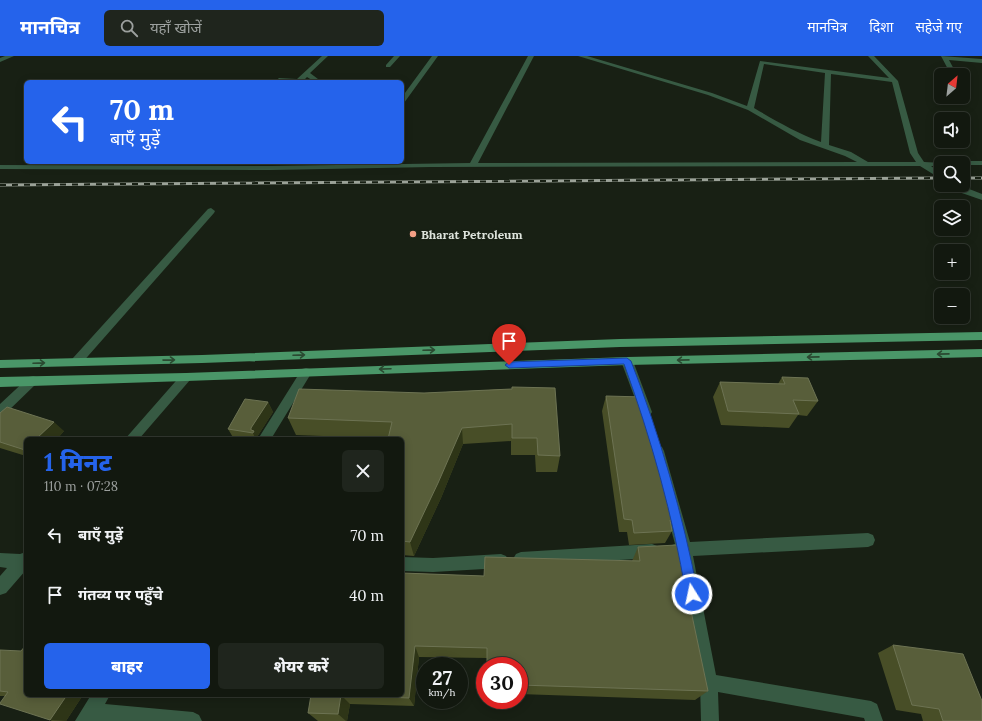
<!DOCTYPE html>
<html lang="hi">
<meta charset="utf-8">
<style>
:root{--surface:#12180f;--page:#1f251d;--text:#f1f3f6;--muted:#9ca09e;--line:#31372f;--accent:#2563eb}
body{margin:0;font-family:Lora,"Noto Sans Devanagari",serif;background:var(--page);color:var(--text);height:100vh;display:flex;flex-direction:column;font-size:15px;white-space:nowrap}
*{box-sizing:border-box;margin:0}
p{font-size:13px;color:var(--muted)}
.icon{flex:none;width:22px;height:22px;fill:none;stroke:currentColor;stroke-width:2;stroke-linecap:round;stroke-linejoin:round}
.map{position:relative;flex:1;overflow:hidden}
.sheet{position:absolute;left:24px;top:381px;width:380px;height:260px;display:flex;flex-direction:column;background:var(--surface);border-radius:6px;box-shadow:0 2px 10px #0003,0 0 0 1px var(--line)}
.sheet>*{flex:none}
.guide{position:absolute;left:24px;top:24px;width:380px;height:84px;border-radius:6px;box-shadow:0 2px 10px #0003,0 0 0 1px var(--line);background:#2563eb;color:#fff;overflow:hidden}
.needle{width:26px;rotate:28deg}
.controls{position:absolute;left:934px;top:12px;display:grid;gap:8px}
.controls a{display:grid;place-items:center;width:36px;height:36px;border-radius:6px;background:var(--surface);box-shadow:0 2px 10px #0003,0 0 0 1px var(--line);font-size:20px}
.speed{position:absolute;left:416px;top:601px;display:flex;gap:8px;font-size:20px;font-weight:700;text-align:center}
.speed>*{display:grid;place-content:center;width:52px;height:52px;border-radius:50%;background:var(--surface);box-shadow:0 2px 10px #0003,0 0 0 1px var(--line);line-height:1}
.speed small{font-size:10px;font-weight:400}
.speed .limit{border:6px solid #d22;background:#fff;color:#111}
.pin{position:absolute;display:grid;place-items:center;width:34px;height:34px;color:#fff;margin:-41px -17px;border-radius:50% 50% 50% 0;rotate:-45deg;box-shadow:0 0 4px #0007}
.pin .icon{rotate:45deg}
.me{position:absolute;width:44px;margin:-22px;rotate:350deg;stroke-linejoin:round;filter:drop-shadow(0 0 3px #0008)}
.turn{display:flex;align-items:center;gap:14px;height:84px;padding:0 20px;font-size:18px}
.turn .icon{width:52px;height:52px;stroke-width:2.5}
.turn b{display:block;font-size:28px;line-height:34px}
.round{display:grid;place-items:center;flex:none;width:42px;height:42px;border-radius:6px;background:var(--page)}
.headline{display:flex;align-items:center;justify-content:space-between;height:68px;padding:0 20px}
h1{font-size:24px;font-weight:800;line-height:30px;color:var(--accent)}
.primary-button{display:flex;gap:8px;margin-top:auto;padding:8px 20px}
.primary-button a{flex:1;height:46px;border-radius:6px;background:var(--accent);color:#fff;font-size:16px;font-weight:800;line-height:46px;text-align:center}
.primary-button a+a{background:var(--page);color:var(--text)}
ul{padding:0;list-style:none}
li{display:flex;align-items:center;gap:12px;height:60px;padding:0 20px}
li div{flex:1}
li b{display:block;font-size:15px}
li em{font-style:normal}
header{display:flex;align-items:center;gap:24px;box-sizing:border-box;height:56px;padding:0 20px;background:var(--accent);color:#fff}
header strong{font-size:19px}
nav{display:flex;gap:22px;margin-inline-start:auto;font-size:14px}
.search{width:280px;height:36px;background:var(--page);display:flex;align-items:center;gap:10px;box-sizing:border-box;padding:0 14px;border-radius:6px;color:var(--muted);font-size:15px}
.map>svg:first-child{display:block}
</style>
<header>
<strong>मानचित्र</strong>
<div class="search"><svg class="icon" aria-label="search" viewBox="0 0 24 24"><circle cx="10" cy="10" r="6"/><path d="M15 15l6 6"/></svg>यहाँ खोजें</div>
<nav><a>मानचित्र</a><a>दिशा</a><a>सहेजे गए</a></nav>
</header>
<div class="map">
<svg width="982" height="665" viewBox="0 0 982 665">
<rect width="100%" height="100%" fill="#182014"/>
<g fill="none" stroke-linecap="round" stroke-linejoin="round">
<path fill="#375a43" fill-rule="evenodd" d="M5,0H14L0,6V2Z
M322,0H328L310,17L322,26H315L307,21L302,26H274L279,22L297,23Z
M394,0H400L390,11H386V9Z
M432,0H438L404,47L402,48V41Z
M528,0H534L478,107L857,106L845,100L800,84L748,54L708,39L578,0H587L712,37L747,50L760,5L889,22L868,0H874L898,25L918,97L924,106L944,107H941V110H931L941,117V123L920,110L431,111L271,114L0,113V109L271,110L470,107ZM764,8L825,17L821,86C797,77 776,65 754,52ZM831,18L892,26L910,97L916,106H868L851,96L829,89Z
M941,0L982,3V7L949,4L956,17L953,19L950,17Z
M960,105H982V109H963V107H959Z
M949,129H959L982,138V144L956,135Z
M211,152L215,155L214,157L81,308L77,309L73,308L71,305L73,302L208,153Z
M627,301L631,302L633,305L652,356L650,359L646,361L642,359L640,356L621,305L623,302Z
M306,312L310,313L312,316L271,383H258L302,313Z
M186,317L190,318L192,321L190,324L139,383H125L182,318Z
M33,320L37,321L39,324L37,327L4,359L0,361V348L29,321Z
M657,389L662,391L664,395L690,486L868,477L873,479L875,484L873,489L868,491L693,500L716,619L871,645L877,648L883,665H865L864,662L718,636L719,665H701L700,626L678,501L672,499L670,494L672,489L675,488L650,395L652,391Z
M652,488L657,490L659,495L657,500L652,502L521,510L516,508L513,503L516,498L521,496Z
M26,496V514L6,537L0,539V520L7,512L0,511V497L20,498Z
M501,498L506,500L509,505L506,510L501,512L433,516L402,515V501L433,502Z
M91,639H110L105,648L193,656L199,659L202,665H75Z"/>
<path fill="#4a9668" fill-rule="evenodd" d="M982,276V284L620,291L202,307L0,312V304L202,299L620,283Z
M982,293V301L627,309L186,325L0,331V321L186,317L627,301Z"/>
<defs>
<path id="rail" d="M963,122H982
M0,129L941,122"/>
</defs>
<use href="#rail" stroke="#9ba298" stroke-width="3"/>
<use href="#rail" stroke="#182014" stroke-width="2" stroke-dasharray="6" stroke-linecap="butt"/>
</g>
<path fill="#484e27" d="M782,321L818,345L807,360L798,359L789,372L721,369L713,341L720,326L778,328Z
M512,333L560,400L557,416H536L535,399H511V385L463,388L441,442L414,500L402,499V383L296,379L288,362L424,337Z
M606,340L672,464L671,468L672,475L665,487L629,489L627,476H619L602,355Z
M268,346L273,356L257,381L258,383H234L228,373Z
M0,357L64,375L57,383H26V400L0,392Z
M638,491L708,635L695,644L519,638V610L487,602L419,601L414,650L350,648L347,665H318L308,657L402,517L484,520L632,505Z
M893,589L982,665H923L921,658L896,654L878,597Z
M0,594L83,639L66,665H52L5,640H0Z"/>
<path fill="#2e3517" d="M268,346L273,356L257,381L258,383H256L251,374V372Z
M54,366L64,375L57,383H36Z
M462,372L463,388L441,442L414,500L410,486Z
M415,590L419,601L414,650L409,642Z
M67,639H83L66,665L50,664Z
M341,639L350,648L347,665H346L338,658Z"/>
<path fill="#585e3a" stroke="#6d7353" d="M782,321L808,322L818,345L793,344L799,358L728,355L720,326L785,328Z
M512,331L555,332L560,400L538,399L537,382H512V368L462,372L438,427L410,486L402,485V383H388L392,366L288,362L299,333L424,337L512,333Z
M606,340L644,341L655,384L672,464H670L672,475L634,477L632,464L624,463Z
M245,343L268,346L251,372V374L254,375L253,377L228,373Z
M7,351L54,366L36,383H26V393L25,394L0,386V357Z
M677,489L708,635L519,629V610H487V592L415,590L409,642L341,639L338,658L308,657L311,639H402V517L484,520L485,501L640,505L638,491Z
M26,589V639H67L50,664L0,648V647L8,636L0,635V594L21,595Z
M893,589L963,598L982,645V665H943L939,653L912,649Z"/>
<defs><path id="oneway-shaft" d="M-6 0H5M1.5-3L5.5 0L1.5 3" fill="none" stroke-width="1.6" stroke-linecap="round" stroke-linejoin="round"/></defs>
<g stroke="#2a4931">
<use href="#oneway-shaft" transform="translate(429 294) rotate(-2)"/>
<use href="#oneway-shaft" transform="translate(943 298) rotate(179)"/>
<use href="#oneway-shaft" transform="translate(299 299) rotate(-2)"/>
<use href="#oneway-shaft" transform="translate(813 301) rotate(179)"/>
<use href="#oneway-shaft" transform="translate(169 304) rotate(-1)"/>
<use href="#oneway-shaft" transform="translate(683 304) rotate(179)"/>
<use href="#oneway-shaft" transform="translate(39 307) rotate(-2)"/>
<use href="#oneway-shaft" transform="translate(385 313) rotate(178)"/>
</g>
<path fill="#2563eb" stroke="#184099" d="M627,302L631,305C660,380 683,459 698,538L696,542L692,544L688,542L686,538C673,460 651,382 624,308L509,312L505,309L509,306Z"/>
<circle fill="#f39f85" stroke="#182014" stroke-width="1.5" cx="413" cy="178" r="4"/>
<g text-anchor="middle" dominant-baseline="central" stroke-width="3.5" stroke-linejoin="round" paint-order="stroke">
<g font-size="12" font-weight="bold" fill="#dde3db" stroke="#182014" text-anchor="start">
<text x="421" y="178">Bharat Petroleum</text>
</g>
</g>
</svg>
<div class="controls">
<a><svg class="needle" viewBox="-14 -14 28 28"><path d="M0-13l5 13h-10z" fill="#e53935"/><path d="M0 13l5-13h-10z" fill="#9ca09e"/></svg></a>
<a><svg class="icon" aria-label="sound" viewBox="0 0 24 24"><path d="M4 9h4l5-4v14l-5-4H4zM17 9q2 3 0 6"/></svg></a>
<a><svg class="icon" aria-label="search" viewBox="0 0 24 24"><circle cx="10" cy="10" r="6"/><path d="M15 15l6 6"/></svg></a>
<a><svg class="icon" aria-label="layers" viewBox="0 0 24 24"><path d="M12 4l9 5-9 5-9-5zM3 14l9 5 9-5"/></svg></a>
<a>+</a>
<a>−</a>
</div>
<div class="speed"><div>27<small>km/h</small></div><div class="limit">30</div></div>
<div class="pin" style="left:509px;top:309px;background:#d93025"><svg class="icon" aria-label="arrive" viewBox="0 0 24 24"><path d="M6 21V4h12l-3 4 3 4H6"/></svg></div>
<svg class="me" style="left:692px;top:538px" viewBox="-20 -20 40 40"><circle r="17" fill="#2563eb" stroke="#fff" stroke-width="3"/><path d="M0-11L8 9 0 5-8 9z" fill="#fff"/></svg>
<div class="guide">
<div class="turn"><svg class="icon" aria-label="left" viewBox="0 0 24 24"><path d="M17 20v-9H6M10 6l-5 5 5 5"/></svg><div><b>70 m</b>बाएँ मुड़ें</div></div>
</div>
<section class="sheet">
<div class="headline"><div><h1>1 मिनट</h1><p>110 m · 07:28</p></div><a class="round"><svg class="icon" aria-label="close" viewBox="0 0 24 24"><path d="M6 6l12 12M18 6L6 18"/></svg></a></div>
<ul>
<li><svg class="icon" aria-label="left" viewBox="0 0 24 24"><path d="M17 20v-9H6M10 6l-5 5 5 5"/></svg><div><b>बाएँ मुड़ें</b></div><em>70 m</em></li>
<li><svg class="icon" aria-label="arrive" viewBox="0 0 24 24"><path d="M6 21V4h12l-3 4 3 4H6"/></svg><div><b>गंतव्य पर पहुँचे</b></div><em>40 m</em></li>
</ul>
<div class="primary-button"><a>बाहर</a><a>शेयर करें</a></div>
</section>
</div>
